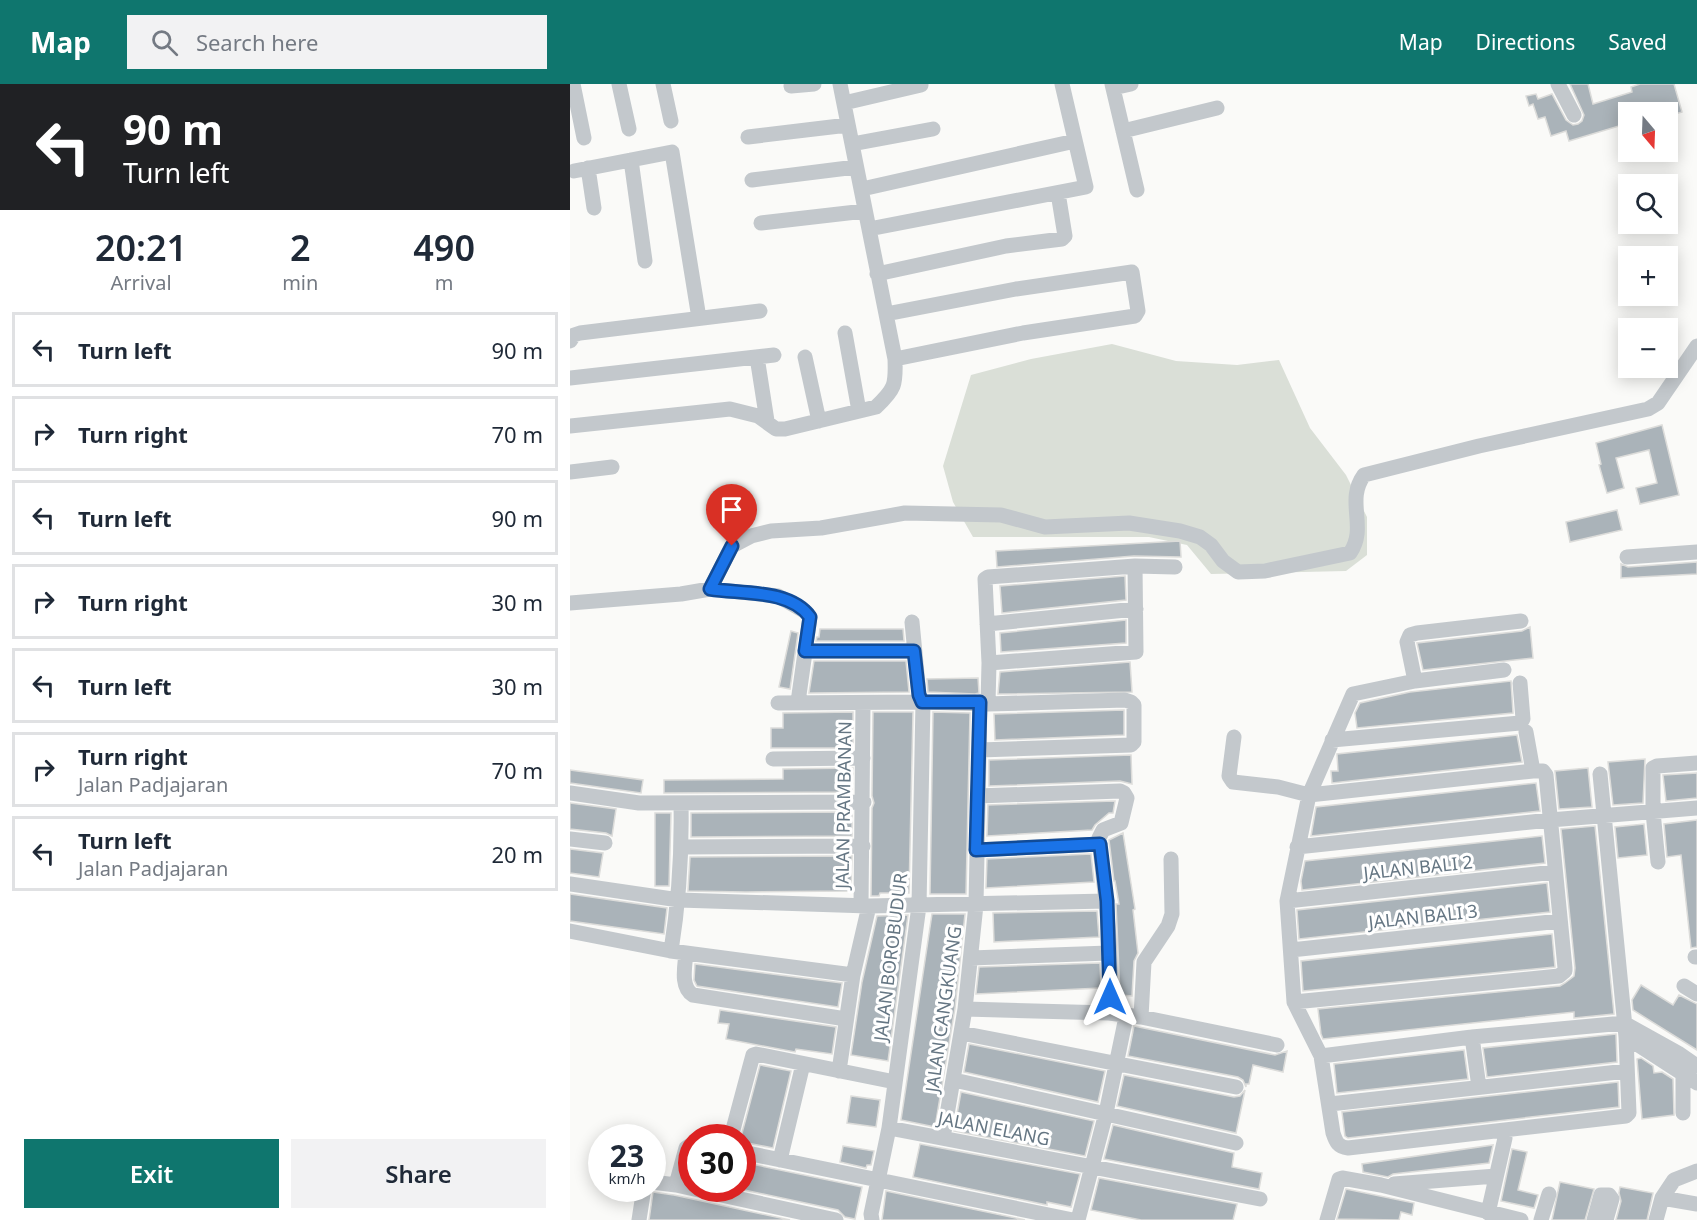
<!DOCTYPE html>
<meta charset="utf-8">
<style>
:root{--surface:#fff;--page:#f2f2f3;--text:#1f2937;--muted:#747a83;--line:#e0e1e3;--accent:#0f766e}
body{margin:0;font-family:"Noto Sans",sans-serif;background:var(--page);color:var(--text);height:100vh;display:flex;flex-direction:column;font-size:22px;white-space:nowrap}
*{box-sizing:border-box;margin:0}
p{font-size:20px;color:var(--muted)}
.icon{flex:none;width:33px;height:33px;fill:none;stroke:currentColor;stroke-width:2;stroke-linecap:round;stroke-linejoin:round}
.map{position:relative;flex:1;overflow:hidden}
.details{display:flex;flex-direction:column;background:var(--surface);width:570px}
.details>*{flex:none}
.hud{background:#202124;color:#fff;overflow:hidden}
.needle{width:39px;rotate:161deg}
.buttons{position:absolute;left:1048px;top:18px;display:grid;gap:12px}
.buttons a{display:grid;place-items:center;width:60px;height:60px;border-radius:0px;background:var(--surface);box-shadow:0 3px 15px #0003;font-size:30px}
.speed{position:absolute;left:18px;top:1040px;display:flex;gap:12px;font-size:30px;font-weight:700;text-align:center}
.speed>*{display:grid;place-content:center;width:78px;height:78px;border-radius:50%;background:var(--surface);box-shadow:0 3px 15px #0003;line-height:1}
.speed small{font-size:15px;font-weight:400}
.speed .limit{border:9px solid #d22;background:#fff;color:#111}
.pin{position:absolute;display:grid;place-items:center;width:51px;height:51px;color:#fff;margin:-62px -26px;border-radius:50% 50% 50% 0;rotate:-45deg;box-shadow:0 0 6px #0007}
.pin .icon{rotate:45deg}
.me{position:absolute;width:66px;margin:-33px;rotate:0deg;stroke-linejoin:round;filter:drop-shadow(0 0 4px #0008)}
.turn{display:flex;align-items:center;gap:21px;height:126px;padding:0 24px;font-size:27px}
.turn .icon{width:78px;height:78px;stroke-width:2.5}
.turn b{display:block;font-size:42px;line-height:51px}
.eta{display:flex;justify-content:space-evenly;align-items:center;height:102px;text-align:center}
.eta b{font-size:36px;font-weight:600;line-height:42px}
.button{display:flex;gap:12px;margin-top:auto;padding:12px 24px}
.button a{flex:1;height:69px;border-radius:0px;background:var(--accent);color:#fff;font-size:24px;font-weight:600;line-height:69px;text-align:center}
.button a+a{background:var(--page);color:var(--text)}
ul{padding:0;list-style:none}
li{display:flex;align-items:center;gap:18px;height:75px;margin:0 12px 9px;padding:0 12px;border:3px solid var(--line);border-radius:0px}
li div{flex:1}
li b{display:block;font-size:22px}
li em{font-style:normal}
header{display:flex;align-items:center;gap:36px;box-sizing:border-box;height:84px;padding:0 30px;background:var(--accent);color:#fff}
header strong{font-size:28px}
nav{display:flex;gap:33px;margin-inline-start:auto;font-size:21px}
.search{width:420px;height:54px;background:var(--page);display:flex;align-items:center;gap:15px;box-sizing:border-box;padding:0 21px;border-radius:0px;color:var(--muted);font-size:22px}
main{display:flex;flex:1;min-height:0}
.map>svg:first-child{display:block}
</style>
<header>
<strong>Map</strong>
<div class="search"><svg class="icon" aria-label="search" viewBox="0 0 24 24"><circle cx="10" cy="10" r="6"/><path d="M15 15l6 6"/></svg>Search here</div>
<nav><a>Map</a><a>Directions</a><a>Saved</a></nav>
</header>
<main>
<section class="details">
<div class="hud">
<div class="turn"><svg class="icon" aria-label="left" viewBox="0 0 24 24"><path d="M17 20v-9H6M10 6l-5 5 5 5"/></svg><div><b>90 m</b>Turn left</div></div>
</div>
<div class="eta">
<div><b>20:21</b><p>Arrival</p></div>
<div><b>2</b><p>min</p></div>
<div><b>490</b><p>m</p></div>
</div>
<ul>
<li><svg class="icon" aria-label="left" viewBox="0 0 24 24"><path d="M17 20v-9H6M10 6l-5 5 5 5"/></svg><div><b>Turn left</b></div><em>90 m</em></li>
<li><svg class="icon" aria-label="right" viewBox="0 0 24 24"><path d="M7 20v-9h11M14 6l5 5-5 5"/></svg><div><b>Turn right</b></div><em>70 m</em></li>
<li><svg class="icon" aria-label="left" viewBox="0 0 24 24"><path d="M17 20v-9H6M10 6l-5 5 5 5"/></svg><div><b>Turn left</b></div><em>90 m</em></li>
<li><svg class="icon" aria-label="right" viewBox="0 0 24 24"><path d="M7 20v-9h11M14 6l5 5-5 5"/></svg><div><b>Turn right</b></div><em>30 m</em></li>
<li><svg class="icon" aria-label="left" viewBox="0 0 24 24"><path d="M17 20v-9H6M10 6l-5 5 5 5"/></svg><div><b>Turn left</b></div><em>30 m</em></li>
<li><svg class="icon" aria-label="right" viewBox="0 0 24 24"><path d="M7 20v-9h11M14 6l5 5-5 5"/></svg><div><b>Turn right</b><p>Jalan Padjajaran</p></div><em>70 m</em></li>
<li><svg class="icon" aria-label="left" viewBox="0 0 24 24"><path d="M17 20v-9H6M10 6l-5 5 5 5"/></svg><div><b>Turn left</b><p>Jalan Padjajaran</p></div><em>20 m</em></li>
</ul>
<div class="button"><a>Exit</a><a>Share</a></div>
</section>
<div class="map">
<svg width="1127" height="1136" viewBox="0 0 1127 1136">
<rect width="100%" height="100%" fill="#fafaf8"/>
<path fill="#dadfd7" d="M542,260L606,277L667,281L709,276L740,344L776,391L797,433V471L776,487L641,490L617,461L579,453H403L383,418L373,382L401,291L461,275Z"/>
<path fill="#aab3b9" stroke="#dcdcda" stroke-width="1.5" d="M1000,0H1018L1023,20L1062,8L1061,3L1070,0H1104L1112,28L1098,32V28H1089L1088,24L1074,28H1059V39L999,57L996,47L981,52L975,33L968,35L963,20L959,22L956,12L966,10L968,15L982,10L996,36L1003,41L1008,40L1012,37L1014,31Z
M1092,341L1109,411L1070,420L1066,404L1087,399L1079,366L1046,374L1054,404L1037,409L1029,381L1031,380L1026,359Z
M1047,426L1052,446L1000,458L996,438Z
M610,457L611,473L564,472L427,483L426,467Z
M1127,478V490L1051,494V480L1058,483Z
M555,492L556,516L432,529L430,502Z
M556,536V559L431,568L430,549Z
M960,543L963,574L853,586L847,559L952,547Z
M250,545H333L334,557H246L247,553H249Z
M221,547L228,549L220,605L209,603Z
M244,577H336L339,608L239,609Z
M560,578L562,608L428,610L430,588Z
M408,594L409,609L405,610L358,608L357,595Z
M941,597L943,629L787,644L785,629L790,619L840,608Z
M554,626V651L425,656L424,630Z
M283,628V664H201V644H213V629Z
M303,628H343L339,809H310L309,812H301L302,724L304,719L302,712Z
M363,628L400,629L396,810H360Z
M947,651L952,678L762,699L761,687H768L767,670Z
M561,671L562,700L550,697L419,702V676Z
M1075,675L1073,719L1043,721L1038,678Z
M283,684L282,708L94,709V696L213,695V685Z
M1018,684L1022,723L989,725L985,687Z
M0,686L73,696L71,709L0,699Z
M1127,689V714L1096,717L1093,691Z
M966,699L970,727L741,752L746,723Z
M545,717L543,729H539L525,741L522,746L417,752L418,721Z
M0,719L46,725L42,752L36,749L0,745Z
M282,728V752L121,753V729Z
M85,729H101L99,802H85Z
M1127,736V863L1121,864L1111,771L1097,773L1094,740Z
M1074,740L1077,771L1048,774L1045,743Z
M1025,742L1044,930L1004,934V928L753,955L751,950L748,925L990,902L995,899L1004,892L1005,884L991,745Z
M553,749L565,825L563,826L568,869L564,877L562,912L550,911L546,820H549L545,797H544L539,756Z
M972,752L975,779L732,806L731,797L735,777Z
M0,765L33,769L29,793L0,789Z
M521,770L524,798L416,804L417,775Z
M282,772L281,807L176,808L118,807L120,773Z
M977,799L980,828L729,855L727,826Z
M0,810L97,824L94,850L0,837Z
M527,827L529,853L424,858L423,829Z
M362,830H395L385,924L365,1043L331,1036Z
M338,831L318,977L281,971L292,898L307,832Z
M982,850L985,883L733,907L731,877Z
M530,879L531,904L406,910L409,883Z
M125,880L272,899L268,923L127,902L124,896Z
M1071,901L1103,921L1109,911L1127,920V966L1063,926L1062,916Z
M150,926L266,943L262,970L226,965L225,968L156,955L159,940L148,939Z
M564,942L705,971L717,967L713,988L683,981L679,1000H676V1003L673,996L668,993L558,972Z
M1046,950L1047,978L917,993L913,964Z
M399,960L535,987L528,1018L394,988Z
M894,966L898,995L767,1009L764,980Z
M1071,974L1083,982L1084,989L1092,988L1103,995L1104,1031L1072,1035L1067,975Z
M190,981L221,987L203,1064L172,1058L171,1053Z
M554,991L664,1013L670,1012L675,1006L666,1049L547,1022Z
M1048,998L1049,1023L778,1054L775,1052L772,1028Z
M391,1008L524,1037L515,1072L384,1047Z
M281,1012L310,1016L306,1043L277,1039Z
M543,1041L664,1069L662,1083L692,1089L689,1105L534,1075Z
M350,1060L510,1090L501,1123L477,1118V1121L343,1093Z
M923,1061L919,1079L823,1090L818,1093L793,1088L792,1080Z
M273,1062L304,1067L301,1081H297L296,1084L270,1078Z
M942,1065L957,1068L948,1106L968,1111L964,1124L931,1117Z
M172,1078L292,1103L285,1135L275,1133L268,1126L165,1104H172Z
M529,1094L667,1120L663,1136H571L521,1126Z
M990,1098L1024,1105L1015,1136H982Z
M1050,1103L1083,1109L1077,1136H1046L1051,1117L1049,1109Z
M776,1105L844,1119L842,1131L831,1128L829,1136L767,1135Z
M316,1107L455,1136H312Z
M83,1108L104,1111L220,1136H79Z"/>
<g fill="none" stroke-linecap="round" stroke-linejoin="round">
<path stroke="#c3c8cc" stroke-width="15" d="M3,0L14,54
M49,0L59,45
M93,0L101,37
M542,0L567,106
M988,0L1004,31
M221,2L244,0
M543,4L561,0
M274,19L351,1
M553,47L647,24
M178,53L278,41
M282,60L363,45
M61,76L75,177
M18,84L24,124
M4,87L102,68L129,234
M182,96L286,83
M292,105L505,57
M191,139L295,127
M299,145L516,103L492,0
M307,190L436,162L492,155L495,152L488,109
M316,230L446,205L562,188L568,227L565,232L453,249L325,275
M275,249L289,327
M0,257L4,251L10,249L190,227
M187,273L197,337
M235,273L249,337
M0,294L204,271
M0,342L160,325L188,332L206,345H215L306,323C325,305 326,301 325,275L270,0
M0,388L42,383
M1057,473L1127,468
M140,505L162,462L181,452L201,447L251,444L335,429L431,431L475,443L559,439L610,447L630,453L641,461L653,477L668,488L695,487L780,469C798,443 775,417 794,391L909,362L1078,325L1088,319L1127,262
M0,519L111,510L140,505L208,512L236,528L240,533L228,618
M417,540L566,525
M235,567H344
M419,579L566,568L565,482
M934,586L845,597L783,610L739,711L717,817L724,918L751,972L763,1049C766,1058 768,1063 778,1064L1056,1032L1059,1029L1056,953L1030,690
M845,597L837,558L840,551L847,549L951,537
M208,619L353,618L418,620L555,616L561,618L564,621V658L561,661L409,666
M418,620L419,579L415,495L418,493L565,482L605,483
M956,648L963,687
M664,653L659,692L663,698L708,703L739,711L963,687H973L976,691L995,884V887L989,892L724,918
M762,656L950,639L953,635L950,599
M203,675L293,674
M0,709L69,719L294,718
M408,712L550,707L554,709L557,714L551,739L533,746L529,754C535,812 544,871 539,929
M0,755L35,759
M112,763L293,762
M727,763L980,736L1127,724
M406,766L530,760
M1088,778L1083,728V684L1087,682L1127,679
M0,800L109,816L299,822L537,817
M717,817L985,788
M291,822L293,620
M0,847L101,867L283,891
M721,866L990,837
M101,867C109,817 112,770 111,720
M116,869C115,882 110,903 123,911L276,935
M1125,873H1127
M401,874L539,869
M1114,902L1127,910
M395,925L539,929L571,933L707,961
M571,933L574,878L598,842L602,830L601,775
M391,949L666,1003
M902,953L909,1003
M1056,953L1127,999
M751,972L902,953L1054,939L1108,969L1127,982
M269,987L283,891L299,822
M1113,989V1029
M384,996L666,1059
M760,1020L1057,987
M319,1044L690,1115
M161,1053L180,982L183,971L186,970L325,998
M373,1054L395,925L406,821L410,618
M172,1068L503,1136
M210,1076L233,980
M82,1098L106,1101L266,1136
M824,1100L926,1092
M106,1101L116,1064L122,1060
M1092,1114L1127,1120
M918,1129L935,1054
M69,1136L74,1104
M302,1136L301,1130L319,1044L349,822L353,618L349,611L342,538
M508,1136L536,1029L556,933
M757,1136L769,1095L772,1094L811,1101L951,1136
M971,1136L979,1110
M1024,1136L1031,1111H1039L1042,1115L1036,1136
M1086,1136L1092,1114L1104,1096L1127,1087"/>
</g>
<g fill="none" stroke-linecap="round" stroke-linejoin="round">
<defs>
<path id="route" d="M162,462L140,505C171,510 220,505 240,533L235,567H344L349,611L352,618H410L406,766L530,760L537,817L540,913"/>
</defs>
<use href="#route" stroke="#114b97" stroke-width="15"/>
<use href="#route" stroke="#1a73e8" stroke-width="10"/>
</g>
<g text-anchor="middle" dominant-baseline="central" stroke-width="6" stroke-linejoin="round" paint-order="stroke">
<g font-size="18" fill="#657683" stroke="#fff">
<text transform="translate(273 721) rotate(-89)">JALAN PRAMBANAN</text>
<text transform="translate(848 783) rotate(-6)">JALAN BALI 2</text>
<text transform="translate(853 832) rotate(-6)">JALAN BALI 3</text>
<text transform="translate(320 873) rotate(-83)">JALAN BOROBUDUR</text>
<text transform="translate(373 925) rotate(-82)">JALAN CANGKUANG</text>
<text transform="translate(424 1044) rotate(11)">JALAN ELANG</text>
</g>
</g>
</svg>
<div class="buttons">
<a><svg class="needle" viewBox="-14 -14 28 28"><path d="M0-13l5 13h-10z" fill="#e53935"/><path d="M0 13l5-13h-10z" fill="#747a83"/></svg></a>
<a><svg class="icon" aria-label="search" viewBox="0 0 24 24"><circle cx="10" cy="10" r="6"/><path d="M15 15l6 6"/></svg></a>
<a>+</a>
<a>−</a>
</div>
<div class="speed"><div>23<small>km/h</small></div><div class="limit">30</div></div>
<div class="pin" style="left:162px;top:462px;background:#d93025"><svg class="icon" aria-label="arrive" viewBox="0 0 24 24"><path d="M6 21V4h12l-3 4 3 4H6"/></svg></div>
<svg class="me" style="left:540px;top:913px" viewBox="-20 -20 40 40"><path d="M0-17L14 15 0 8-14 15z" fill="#1a73e8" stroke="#fff" stroke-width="4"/></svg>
</div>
</main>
